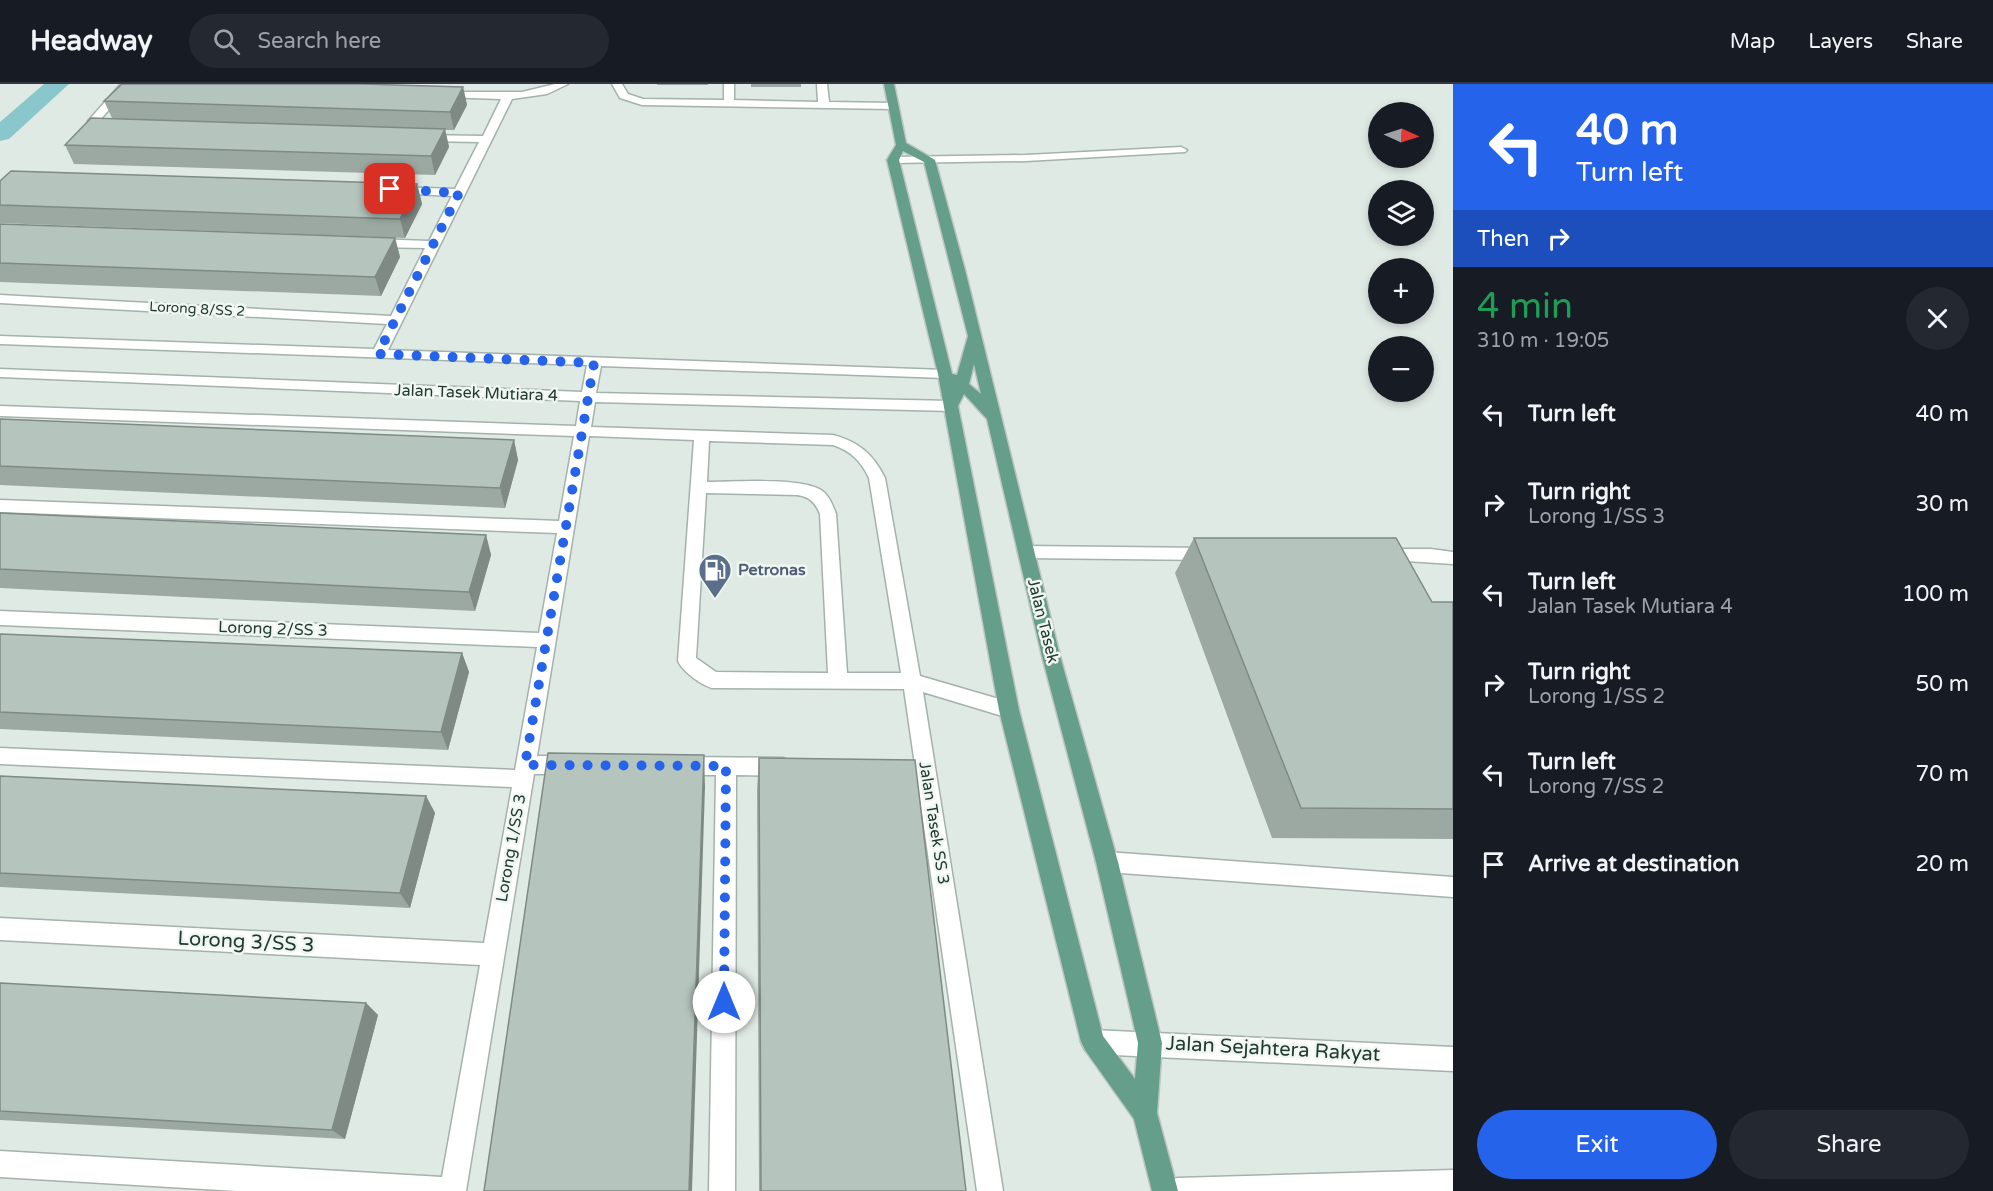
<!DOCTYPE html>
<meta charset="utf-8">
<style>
:root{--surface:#171b24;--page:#242831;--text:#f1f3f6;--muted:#9ea1a6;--line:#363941;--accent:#2563eb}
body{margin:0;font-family:"Varela Round",sans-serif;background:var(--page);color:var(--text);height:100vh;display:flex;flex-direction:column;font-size:22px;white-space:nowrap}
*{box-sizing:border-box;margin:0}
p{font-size:20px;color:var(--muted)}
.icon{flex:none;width:33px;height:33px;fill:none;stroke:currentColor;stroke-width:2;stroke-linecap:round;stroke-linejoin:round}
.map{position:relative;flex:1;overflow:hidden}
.panel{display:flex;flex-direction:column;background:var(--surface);width:540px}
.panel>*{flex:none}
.banner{background:#2563eb;color:#fff;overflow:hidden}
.needle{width:39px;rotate:93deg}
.tools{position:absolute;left:1368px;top:18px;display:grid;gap:12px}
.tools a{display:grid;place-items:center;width:66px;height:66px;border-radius:50%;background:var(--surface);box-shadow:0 3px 9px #0003;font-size:30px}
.pin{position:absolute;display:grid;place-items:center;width:51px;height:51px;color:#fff;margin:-26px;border-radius:12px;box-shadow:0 3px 9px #0006}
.me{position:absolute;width:66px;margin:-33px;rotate:0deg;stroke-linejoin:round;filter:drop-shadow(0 0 4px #0008)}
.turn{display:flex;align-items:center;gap:21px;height:126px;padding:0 24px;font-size:27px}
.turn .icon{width:78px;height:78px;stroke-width:2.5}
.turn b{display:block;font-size:42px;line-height:51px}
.then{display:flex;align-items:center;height:57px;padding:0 24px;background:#0003;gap:12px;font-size:22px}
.round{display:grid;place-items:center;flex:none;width:63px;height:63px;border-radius:32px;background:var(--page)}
.headline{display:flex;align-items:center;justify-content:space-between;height:102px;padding:0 24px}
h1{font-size:36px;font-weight:600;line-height:45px;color:#1e9e55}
.primary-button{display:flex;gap:12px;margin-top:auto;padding:12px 24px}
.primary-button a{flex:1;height:69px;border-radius:36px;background:var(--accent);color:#fff;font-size:24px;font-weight:600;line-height:69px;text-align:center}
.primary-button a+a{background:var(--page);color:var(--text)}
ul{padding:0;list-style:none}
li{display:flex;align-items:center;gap:18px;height:90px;padding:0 24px}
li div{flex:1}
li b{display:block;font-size:22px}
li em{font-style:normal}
header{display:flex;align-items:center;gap:36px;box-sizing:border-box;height:84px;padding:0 30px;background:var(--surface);border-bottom:2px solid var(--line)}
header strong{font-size:28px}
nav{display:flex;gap:33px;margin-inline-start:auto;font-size:21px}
.search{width:420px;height:54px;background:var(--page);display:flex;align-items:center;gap:15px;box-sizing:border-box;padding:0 21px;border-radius:33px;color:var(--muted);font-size:22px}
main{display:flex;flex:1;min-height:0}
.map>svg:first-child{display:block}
</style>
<header>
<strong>Headway</strong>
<div class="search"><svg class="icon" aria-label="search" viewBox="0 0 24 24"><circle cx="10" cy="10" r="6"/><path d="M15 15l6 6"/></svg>Search here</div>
<nav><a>Map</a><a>Layers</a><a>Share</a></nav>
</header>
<main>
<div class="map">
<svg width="1453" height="1107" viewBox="0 0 1453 1107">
<rect width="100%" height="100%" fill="#e0eae5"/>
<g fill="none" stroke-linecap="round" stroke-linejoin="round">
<path fill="#8ac7cd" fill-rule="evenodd" d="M44,0H69L9,55L0,57V38Z"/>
<defs>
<path id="minor" d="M121,0H132L99,37L101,41L112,45L107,48L93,46L88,37Z
M555,0H568L547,10L512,15L388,266L945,286L952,290L945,294L601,282L596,309L951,317L958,322L951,327L595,318L591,343L833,351C859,358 873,370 885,394L920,592L1016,620L1019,626L1016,632L1009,634L923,608L1003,1107H977L904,605L712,604C700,600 683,588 678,577L694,356L589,352L537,672H570L577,675L580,681L577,687L570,690H534L466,1107H237L0,1093V1067L442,1093L480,881L0,856V834L484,859L512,703L0,680V664L515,686L537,563L0,541V527L539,549L557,449L0,428V416L559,437L574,352L0,332V322L576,342L580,317L0,293V285L582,308L587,281L0,260V252L374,265L387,240L0,219V211L391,232L425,164L374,163L368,159L374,155L429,157L452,112L396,109L390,106L396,103L455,105L479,58L422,57L417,54L422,51L483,52L501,15L441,13L437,12V8H522ZM709,357L833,361C851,367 861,377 869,394L901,589H847L836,430C833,422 829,411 821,406C798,393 734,398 707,398ZM706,409L797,411C810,413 815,418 820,430L828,589L716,588L696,574Z
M612,0H622L628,10L643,15L724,16V0H734V16L818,18L817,0H827L829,18L893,19L898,22L893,25L642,21L620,14Z
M1181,63L1187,66L1185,68L1026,77L893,79L887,76L893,73L1026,71Z
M1026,462L1208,464L1214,466L1216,470L1214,474L1208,476L1026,474L1020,472L1018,468L1020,464Z
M1380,465H1431L1453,468V480L1374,475L1372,471L1374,467Z
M681,673L783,674L790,677L793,683L790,689L783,692L736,691L735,1107H709L716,691H681L674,688L671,682L674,676Z
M1107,768L1453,793V813L1107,788L1100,785L1096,778L1100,771Z
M1093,946L1453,963V987L1093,970L1085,966L1081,958L1085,950Z
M1453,1086V1107H1164L1168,1098L1177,1094Z"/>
<path id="major" d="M884,0H894L906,59L935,76L965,186L1060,572L1118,778L1162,959L1157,1029L1178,1107H1152L1134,1035L1085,966L1081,958L999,626L938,290L887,76L896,61ZM903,67L924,78L968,252L957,291L952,290L899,76ZM974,280L981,310L969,300ZM964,310L987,335L1042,572L1096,778L1138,959L1135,995L1103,952L1019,626L958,322Z"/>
</defs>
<use href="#minor" stroke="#a3b2ab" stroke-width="3"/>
<use href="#major" stroke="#bdc4c1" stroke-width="3"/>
<use href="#minor" fill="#fff" fill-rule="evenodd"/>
<use href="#major" fill="#669e8c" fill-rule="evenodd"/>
</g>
<path fill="#9ca9a3" d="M657,0H708V1H657Z
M751,0H801V3H751Z
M463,3L467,21L454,46H445L449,63L435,91L74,80L65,61L112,34L104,17Z
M0,97L417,100L422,120L405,154L0,139Z
M0,140L395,154L400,173L381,212L0,198Z
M0,335L514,356L518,376L505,424L0,401Z
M0,429L486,451L491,471L475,527L0,504Z
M1194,454L1432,518H1453V755L1272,754L1175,489Z
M0,550L462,569L469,588L448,666L0,645Z
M759,674L966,1107H759L757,706Z
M0,692L426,712L435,729L410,824L0,803Z
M0,899L366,919L378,931L345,1055L0,1036Z"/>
<path fill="#7f8a85" d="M463,3L467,21L454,46L450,28Z
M445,45L449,63L435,91L431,72Z
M417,100L422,120L405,154L400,135Z
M395,154L400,173L381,212L375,193Z
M514,356L518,376L505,424L500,404Z
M486,451L491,471L475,527L469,508Z
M462,569L469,588L448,666L441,648Z
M704,671L705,703L692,1107H689Z
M426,712L435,729L410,824L400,809Z
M366,919L378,931L345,1055L332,1046Z"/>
<path fill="#b5c5be" stroke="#7f8a85" stroke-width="1.5" d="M122,0H362L463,3L450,28L104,17Z
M91,34L445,45L431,72L65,61Z
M11,87L417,100L400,135L0,121V97Z
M0,140L395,154L375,193L0,179Z
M0,335L514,356L500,404L0,382Z
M0,429L486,451L469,508L0,485Z
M1194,454H1396L1432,518H1453V725L1301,724Z
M0,550L462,569L441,648L0,628Z
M548,669L704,671L689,1107H484Z
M759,674L915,676L966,1107H761Z
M0,692L426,712L400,809L0,789Z
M0,899L366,919L332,1046L0,1027Z"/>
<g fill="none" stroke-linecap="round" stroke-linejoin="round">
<path stroke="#2563eb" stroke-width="10" stroke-dasharray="0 18" d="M390,105L459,109L378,270L594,279L525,681L726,682L724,918"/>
</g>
<defs>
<symbol id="fuel-pin" viewBox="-11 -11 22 30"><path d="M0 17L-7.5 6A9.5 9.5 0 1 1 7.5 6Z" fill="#5c6f8a" stroke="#f0f7f3"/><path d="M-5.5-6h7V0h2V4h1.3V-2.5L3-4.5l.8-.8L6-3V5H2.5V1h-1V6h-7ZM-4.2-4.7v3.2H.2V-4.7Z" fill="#fff"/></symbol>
</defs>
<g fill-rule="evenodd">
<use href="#fuel-pin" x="696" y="467" width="38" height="52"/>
</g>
<g text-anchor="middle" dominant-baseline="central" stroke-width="5" stroke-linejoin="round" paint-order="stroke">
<g font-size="14" fill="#223a31" stroke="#f0f7f3">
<text transform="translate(197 225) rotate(3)">Lorong 8/SS 2</text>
</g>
<g font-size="16" fill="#223a31" stroke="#f0f7f3">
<text transform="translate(476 309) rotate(2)">Jalan Tasek Mutiara 4</text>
<text transform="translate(1043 537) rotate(76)">Jalan Tasek</text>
<text transform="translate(273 545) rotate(2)">Lorong 2/SS 3</text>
<text transform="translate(934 739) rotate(81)">Jalan Tasek SS 3</text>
<text transform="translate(511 764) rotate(-80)">Lorong 1/SS 3</text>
</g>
<g font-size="16" font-weight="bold" fill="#4e5e75" stroke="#f0f7f3" text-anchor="start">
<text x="738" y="486">Petronas</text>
</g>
<g font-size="20" fill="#223a31" stroke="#f0f7f3">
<text transform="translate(246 858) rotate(3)">Lorong 3/SS 3</text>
<text transform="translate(1273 965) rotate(3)">Jalan Sejahtera Rakyat</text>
</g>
</g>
</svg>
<div class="tools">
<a><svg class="needle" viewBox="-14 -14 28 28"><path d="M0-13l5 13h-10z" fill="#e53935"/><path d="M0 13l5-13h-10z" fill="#9ea1a6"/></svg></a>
<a><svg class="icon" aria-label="layers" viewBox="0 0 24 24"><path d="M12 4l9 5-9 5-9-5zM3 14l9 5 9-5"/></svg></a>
<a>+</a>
<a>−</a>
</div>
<div class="pin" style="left:390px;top:105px;background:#d93025"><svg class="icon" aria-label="arrive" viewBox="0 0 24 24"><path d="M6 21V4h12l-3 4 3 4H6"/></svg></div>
<svg class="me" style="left:724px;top:918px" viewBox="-20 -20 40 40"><circle r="19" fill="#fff"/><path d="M0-13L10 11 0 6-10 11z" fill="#2563eb"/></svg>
</div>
<section class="panel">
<div class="banner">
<div class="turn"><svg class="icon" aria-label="left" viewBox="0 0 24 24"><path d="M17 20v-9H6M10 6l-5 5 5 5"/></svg><div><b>40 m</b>Turn left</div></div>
<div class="then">Then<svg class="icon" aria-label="right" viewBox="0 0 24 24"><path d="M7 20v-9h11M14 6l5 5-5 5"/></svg></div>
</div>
<div class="headline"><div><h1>4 min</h1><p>310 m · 19:05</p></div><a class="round"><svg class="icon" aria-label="close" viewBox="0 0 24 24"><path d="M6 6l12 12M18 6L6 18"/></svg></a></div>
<ul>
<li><svg class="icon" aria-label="left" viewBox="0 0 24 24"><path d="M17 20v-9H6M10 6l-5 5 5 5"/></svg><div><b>Turn left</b></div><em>40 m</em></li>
<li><svg class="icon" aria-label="right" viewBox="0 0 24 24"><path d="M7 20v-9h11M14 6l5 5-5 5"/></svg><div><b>Turn right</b><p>Lorong 1/SS 3</p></div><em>30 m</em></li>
<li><svg class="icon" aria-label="left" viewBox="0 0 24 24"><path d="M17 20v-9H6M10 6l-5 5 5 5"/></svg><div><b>Turn left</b><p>Jalan Tasek Mutiara 4</p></div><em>100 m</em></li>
<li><svg class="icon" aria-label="right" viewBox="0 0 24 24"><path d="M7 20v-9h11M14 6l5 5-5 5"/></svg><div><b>Turn right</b><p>Lorong 1/SS 2</p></div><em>50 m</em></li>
<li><svg class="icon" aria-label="left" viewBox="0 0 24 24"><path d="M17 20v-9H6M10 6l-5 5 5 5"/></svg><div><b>Turn left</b><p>Lorong 7/SS 2</p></div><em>70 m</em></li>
<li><svg class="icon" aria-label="arrive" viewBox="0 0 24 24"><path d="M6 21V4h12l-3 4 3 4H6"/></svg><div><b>Arrive at destination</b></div><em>20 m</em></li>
</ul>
<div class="primary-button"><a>Exit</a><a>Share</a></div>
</section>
</main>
